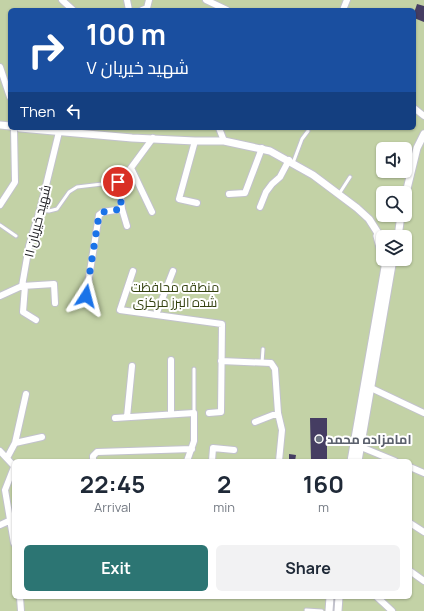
<!DOCTYPE html>
<meta charset="utf-8">
<style>
:root{--surface:#fff;--page:#f2f2f3;--text:#1f2937;--muted:#747a83;--accent:#2c7573}
body{margin:0;font-family:Manrope,Cairo,sans-serif;background:var(--page);color:var(--text);height:100vh;display:flex;flex-direction:column;font-size:15px;white-space:nowrap}
*{box-sizing:border-box;margin:0}
p{font-size:13px;color:var(--muted)}
.icon{flex:none;width:22px;height:22px;fill:none;stroke:currentColor;stroke-width:2;stroke-linecap:round;stroke-linejoin:round}
.map{position:relative;flex:1;overflow:hidden}
.side{position:absolute;left:12px;top:459px;width:400px;height:140px;display:flex;flex-direction:column;background:var(--surface);border-radius:6px;box-shadow:0 1px 3px #0004}
.side>*{flex:none}
.banner{position:absolute;left:8px;top:8px;width:408px;height:122px;border-radius:6px;box-shadow:0 1px 3px #0004;background:#1a4fa0;color:#fff;overflow:hidden}
.controls{position:absolute;left:376px;top:142px;display:grid;gap:8px}
.controls a{display:grid;place-items:center;width:36px;height:36px;border-radius:6px;background:var(--surface);box-shadow:0 1px 3px #0004;font-size:20px}
.pin{position:absolute;display:grid;place-items:center;width:34px;height:34px;color:#fff;margin:-17px;border:2px solid #fff;border-radius:50%;box-shadow:0 1px 4px #0007}
.me{position:absolute;width:44px;margin:-22px;rotate:9deg;stroke-linejoin:round;filter:drop-shadow(0 0 3px #0008)}
.turn{display:flex;align-items:center;gap:14px;height:84px;padding:0 12px;font-size:18px}
.turn .icon{width:52px;height:52px;stroke-width:2.5}
.turn b{display:block;font-size:28px;line-height:34px}
.then{display:flex;align-items:center;height:38px;padding:0 12px;background:#0003;gap:8px;font-size:15px}
.eta{display:flex;justify-content:space-evenly;align-items:center;height:68px;text-align:center}
.eta b{font-size:24px;font-weight:700;line-height:28px}
.primary-button{display:flex;gap:8px;margin-top:auto;padding:8px 12px}
.primary-button a{flex:1;height:46px;border-radius:6px;background:var(--accent);color:#fff;font-size:16px;font-weight:700;line-height:46px;text-align:center}
.primary-button a+a{background:var(--page);color:var(--text)}
.map>svg:first-child{display:block}
</style>
<div class="map">
<svg width="424" height="611" viewBox="0 0 424 611">
<rect width="100%" height="100%" fill="#f4f5ff"/>
<path fill="#c3d2a6" fill-rule="evenodd" d="M0,0H424V611H0ZM10,10H414V128H10ZM383,149H405V171H383ZM383,193H405V215H383ZM383,237H405V259H383ZM14,461H410V597H14Z"/>
<path fill="#453d62" d="M417,4L424,6V22L414,18V13Z
M310,418H327V461H311Z
M289,454L296,455L295,461H289Z"/>
<g fill="none" stroke-linecap="round" stroke-linejoin="round">
<defs>
<path id="service" d="M293,163L302,139L308,131
M339,194L350,177
M40,210L49,211L57,209L69,192L77,187L119,182
M0,225L16,236
M262,363L263,349
M194,369V413
M306,610L322,611"/>
<path id="minor" d="M62,0L73,10
M127,0L129,10
M206,0L227,10
M142,10L147,8L149,0
M343,10L347,0
M0,67L10,97
M414,108L424,116
M219,128L224,141
M195,141L179,199L197,203
M131,168L152,212
M229,194L245,193L262,148
M0,205L15,182L14,128
M260,207L266,192L272,184L280,177L289,160
M122,209L127,226
M133,271L120,310L222,324L221,412L209,413
M22,286L54,284L55,303
M25,286L23,312L36,320
M0,296L22,286L29,246L40,210L59,132L61,128
M86,296L99,215L103,212L122,209L119,182L125,176L153,138
M156,315L173,271
M171,360V414
M221,361L271,363L275,369L278,413L282,430L279,461
M371,388L424,413
M127,417L132,366
M115,418L194,413V441L187,461
M255,422L278,413
M15,443L42,437
M361,447L395,461
M0,451L14,466
M7,458L15,443L26,394
M93,461V456L97,452L192,449
M212,461L213,448L234,450
M14,467L5,490L14,543
M410,467L424,473
M410,523L424,532
M0,525L11,520
M410,571L424,581
M20,597L21,611
M377,597L392,611"/>
<path id="tertiary" d="M0,125L10,126
M20,128L132,138L195,141H224L270,151L313,175L357,208L369,219L383,241
M405,197L417,148L424,134
M377,236L381,251
M398,237L401,215
M351,461L385,267L384,259
M358,461L393,259
M329,611L330,597
M338,611L339,597"/>
</defs>
<use href="#service" stroke="#c2c2cc" stroke-width="5"/>
<use href="#minor" stroke="#c2c2cc" stroke-width="8"/>
<use href="#tertiary" stroke="#c2c2cc" stroke-width="9"/>
<use href="#service" stroke="#fff" stroke-width="3"/>
<use href="#minor" stroke="#fff" stroke-width="6"/>
<use href="#tertiary" stroke="#fff" stroke-width="7"/>
</g>
<g fill="none" stroke-linecap="round" stroke-linejoin="round">
<path stroke="#1a73e8" stroke-width="7" stroke-dasharray="0 12.6" d="M86,296L99,215L103,212L122,209L118,182"/>
</g>
<circle fill="#6b7280" stroke="#fff" stroke-width="1.5" cx="319" cy="439" r="4"/>
<g text-anchor="middle" dominant-baseline="central" stroke-width="4" stroke-linejoin="round" paint-order="stroke">
<g font-size="13" fill="#1d1d21" stroke="#fff">
<text transform="translate(37 221) rotate(-76)">شهید خیریان ۱۱</text>
</g>
<g font-size="13" fill="#344210" stroke="#fff">
<text x="175" y="287">منطقه محافظت<tspan x="175" dy="15">شده البرز مرکزی</tspan></text>
</g>
<g font-size="13" font-weight="bold" fill="#5b616d" stroke="#fff" text-anchor="start">
<text x="327" y="439">امامزاده محمد</text>
</g>
</g>
</svg>
<div class="controls">
<a><svg class="icon" aria-label="sound" viewBox="0 0 24 24"><path d="M4 9h4l5-4v14l-5-4H4zM17 9q2 3 0 6"/></svg></a>
<a><svg class="icon" aria-label="search" viewBox="0 0 24 24"><circle cx="10" cy="10" r="6"/><path d="M15 15l6 6"/></svg></a>
<a><svg class="icon" aria-label="layers" viewBox="0 0 24 24"><path d="M12 4l9 5-9 5-9-5zM3 14l9 5 9-5"/></svg></a>
</div>
<div class="pin" style="left:118px;top:182px;background:#d93025"><svg class="icon" aria-label="arrive" viewBox="0 0 24 24"><path d="M6 21V4h12l-3 4 3 4H6"/></svg></div>
<svg class="me" style="left:86px;top:296px" viewBox="-20 -20 40 40"><path d="M0-17L14 15 0 8-14 15z" fill="#1a73e8" stroke="#fff" stroke-width="4"/></svg>
<div class="banner">
<div class="turn"><svg class="icon" aria-label="right" viewBox="0 0 24 24"><path d="M7 20v-9h11M14 6l5 5-5 5"/></svg><div><b>100 m</b>شهید خیریان ۷</div></div>
<div class="then">Then<svg class="icon" aria-label="left" viewBox="0 0 24 24"><path d="M17 20v-9H6M10 6l-5 5 5 5"/></svg></div>
</div>
<section class="side">
<div class="eta">
<div><b>22:45</b><p>Arrival</p></div>
<div><b>2</b><p>min</p></div>
<div><b>160</b><p>m</p></div>
</div>
<div class="primary-button"><a>Exit</a><a>Share</a></div>
</section>
</div>
